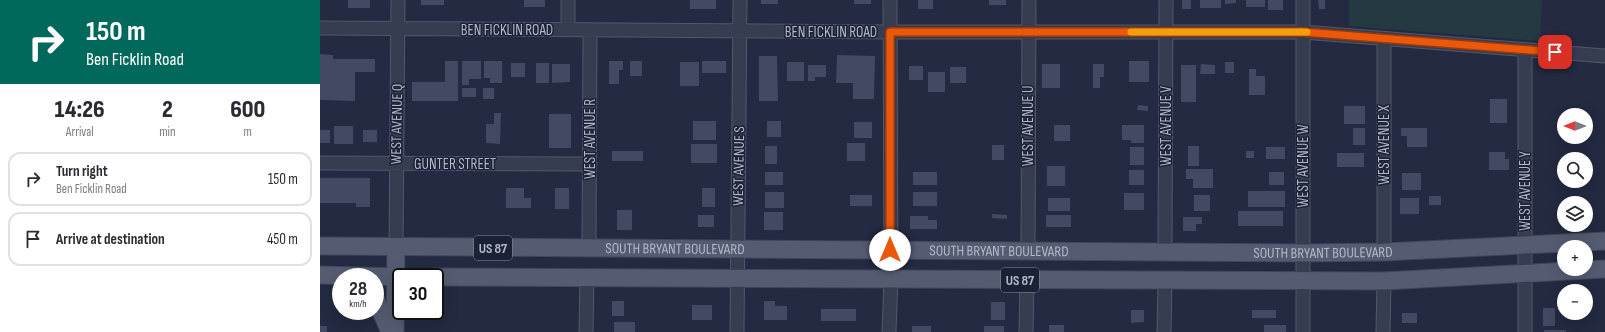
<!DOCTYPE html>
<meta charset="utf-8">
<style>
:root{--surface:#fff;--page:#f7f7f7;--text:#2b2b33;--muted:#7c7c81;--line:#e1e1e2}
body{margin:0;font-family:"Sofia Sans Condensed",sans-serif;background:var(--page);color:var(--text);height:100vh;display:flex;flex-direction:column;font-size:15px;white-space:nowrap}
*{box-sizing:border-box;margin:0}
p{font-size:13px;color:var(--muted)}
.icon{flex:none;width:22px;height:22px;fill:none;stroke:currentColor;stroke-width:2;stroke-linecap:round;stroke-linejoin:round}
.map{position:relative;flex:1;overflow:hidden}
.details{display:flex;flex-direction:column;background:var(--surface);width:320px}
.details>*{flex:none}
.guide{background:#00695c;color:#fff;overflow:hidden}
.needle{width:26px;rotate:270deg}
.fabs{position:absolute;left:1237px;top:108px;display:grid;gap:8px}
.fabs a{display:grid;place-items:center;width:36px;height:36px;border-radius:50%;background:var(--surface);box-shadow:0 4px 16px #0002;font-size:20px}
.speed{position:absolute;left:12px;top:268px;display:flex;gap:8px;font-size:20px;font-weight:700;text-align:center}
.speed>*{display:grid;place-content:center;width:52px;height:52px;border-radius:50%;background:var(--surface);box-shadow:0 4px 16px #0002;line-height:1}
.speed small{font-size:10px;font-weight:400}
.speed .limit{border:2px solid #111;border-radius:6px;background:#fff;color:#111}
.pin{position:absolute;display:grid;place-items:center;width:34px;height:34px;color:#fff;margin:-17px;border-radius:8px;box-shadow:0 2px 6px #0006}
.me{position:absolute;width:44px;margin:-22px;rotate:0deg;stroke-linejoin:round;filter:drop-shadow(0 0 3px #0008)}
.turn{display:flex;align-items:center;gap:14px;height:84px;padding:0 20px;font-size:18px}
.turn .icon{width:52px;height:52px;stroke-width:2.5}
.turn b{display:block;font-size:28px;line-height:34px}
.eta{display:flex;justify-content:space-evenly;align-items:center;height:68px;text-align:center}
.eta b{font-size:24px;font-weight:800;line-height:28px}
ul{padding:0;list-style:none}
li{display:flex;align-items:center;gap:12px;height:54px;margin:0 8px 6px;padding:0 12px;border:2px solid var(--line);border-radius:12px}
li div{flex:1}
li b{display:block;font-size:15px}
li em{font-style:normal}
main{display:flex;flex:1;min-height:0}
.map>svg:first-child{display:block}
</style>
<main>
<section class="details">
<div class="guide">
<div class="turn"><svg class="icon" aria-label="right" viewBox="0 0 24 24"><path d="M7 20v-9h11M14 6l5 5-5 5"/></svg><div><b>150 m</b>Ben Ficklin Road</div></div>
</div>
<div class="eta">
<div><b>14:26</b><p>Arrival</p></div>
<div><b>2</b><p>min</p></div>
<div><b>600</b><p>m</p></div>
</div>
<ul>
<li><svg class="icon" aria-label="right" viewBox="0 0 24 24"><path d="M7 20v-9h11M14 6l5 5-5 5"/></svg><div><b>Turn right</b><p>Ben Ficklin Road</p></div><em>150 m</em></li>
<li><svg class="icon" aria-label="arrive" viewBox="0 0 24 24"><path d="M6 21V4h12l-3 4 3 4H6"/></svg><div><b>Arrive at destination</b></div><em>450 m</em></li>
</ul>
</section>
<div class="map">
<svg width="1285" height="332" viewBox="0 0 1285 332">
<rect width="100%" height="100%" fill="#232a41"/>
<path fill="#253942" d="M1029,0H1222L1220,41L1029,26Z"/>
<path fill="#414963" d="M28,0H50V8H28Z
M101,0H124V5H101Z
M204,0H225V7H204Z
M370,0H396V9H370Z
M441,0H458V4H441Z
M534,0H551V4H534Z
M598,0H613V9H598Z
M669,0H686V5H669Z
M862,0H871V9H862Z
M880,0H901V8H880Z
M905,0H916V3L905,4Z
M926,0H945V7H926Z
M948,0H963V10H948Z
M998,0H1005V9H999Z
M0,54L13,55V59H55V72H35V101L0,100Z
M517,55L555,56L554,99H533V83H516Z
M439,56H457L458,101H439Z
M125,61H138V101H92V82H125Z
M142,61H161V79H149V85H142Z
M164,61H182V83H170V78H164Z
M289,61H303V70H299V84H289Z
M310,61H322V76H310Z
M382,61H406V73H382Z
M809,61H829V82H809Z
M360,62H379V86H360Z
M467,62H484V81H467Z
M905,62H914V73H905Z
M191,63H205V77H191Z
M216,63H229V83H216Z
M232,64H250V82L232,83Z
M722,64H740V88H722Z
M773,64H784V77H780V88H773Z
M881,64L895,65V74H880Z
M488,65H506V77H495V81H488Z
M861,65H876V102H861Z
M589,66H603V80H589Z
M630,67H646V83H630Z
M929,69H936V76H945V95H929Z
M608,72H625V92H608Z
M142,88H156V97H142Z
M163,88H174V99H163Z
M1170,99H1187V123H1170Z
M818,105L828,106V111L817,110Z
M1024,106H1045V124H1024Z
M174,113H181L180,144L166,143V124H174Z
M229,114H251V148H229Z
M373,121H396V140H373Z
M447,121H461V137H447Z
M534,122H552V138H534Z
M734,125H750V141H734Z
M802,125H824V143H811V140H802Z
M14,126H33V144H14Z
M1033,128H1045V145H1033Z
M1081,128H1107V147H1087V136H1081Z
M0,130H10V143H0Z
M43,130H57V142H43Z
M527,143H545V161H527Z
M371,144H397V163H371Z
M672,145H684V160H672Z
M445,146H457V164H445Z
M868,146H879V166H868Z
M810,147H824V165H810Z
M946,147H965V159H946Z
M292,151H323V161H292Z
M926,151H934V158H926Z
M1169,152H1185V159H1189V170H1169Z
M1017,153H1044V167H1017Z
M727,166H745V186H727Z
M866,169H893V188H873V179H866Z
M809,170H824V185H809Z
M445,172H463V185H445Z
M593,172H617V185H593Z
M949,172H964V185H949Z
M1082,173H1101V190H1082Z
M0,178H50V207H36V203H0Z
M186,188H204V198H211V208H186Z
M235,188H249V209H235Z
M382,188H395V207H382Z
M928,191H965V207H928Z
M445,192H464V208H445Z
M593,192H617V206H593Z
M804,193H824V210H804Z
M530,195H552V206H530Z
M874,195H890V211H874Z
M1109,196H1121V205H1109Z
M728,198H750V211H728Z
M1080,198H1099V214H1080Z
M297,210H312V230H297Z
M918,211H963V226H918Z
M444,212H463V230H444Z
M672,214L687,215V219L672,218Z
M378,215H394V227H378Z
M726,215H751V227H726Z
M590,216H608V220H617V229H590Z
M863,217H882V224H876V231H863Z
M292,301H304V316H292Z
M444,301H455V306H467V320H444Z
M671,302H685V320H671Z
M372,305H392V320H372Z
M1223,308H1235V326H1223Z
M501,309H536V321H501Z
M811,310H824V322L811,323Z
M932,310H956V318H932Z
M1082,313H1097V323H1082Z
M294,322H315V332H294Z
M729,325H744V332H729Z
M944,325H966V332H944Z
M0,326H7V332H0Z
M592,326H611V332H592Z
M664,326H684V332H664Z
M1224,330H1246V332H1224Z"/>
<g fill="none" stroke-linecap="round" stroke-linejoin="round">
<defs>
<path id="minor" d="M0,28L570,32H983L1285,56
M248,30V0
M1064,39V252
M0,163L270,164
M76,248L78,0
M269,248L270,30
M708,251L709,0
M845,252L846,0
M266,332L267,277
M417,332L420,0
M569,332L571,279L570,0
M706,332L707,280
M844,332L845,281
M983,332V0
M1063,332L1064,281
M1205,332V50"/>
<g id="major">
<path id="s1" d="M0,246L983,253L1064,252L1285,241"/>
<path d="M0,275L81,277"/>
<path d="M115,277L1064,281L1285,269"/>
<path d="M55,298L70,332"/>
<path d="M75,332L76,248"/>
</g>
</defs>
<use href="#minor" stroke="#52586b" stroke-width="15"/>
<use href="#major" stroke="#40465a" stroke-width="19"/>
<use href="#minor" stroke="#373d51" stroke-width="13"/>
<use href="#major" stroke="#555c71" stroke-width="17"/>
</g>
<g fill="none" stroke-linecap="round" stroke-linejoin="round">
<defs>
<path id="route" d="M570,250V32H983L1235,52"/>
</defs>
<use href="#route" stroke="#983908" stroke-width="10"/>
<use href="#route" stroke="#ea580c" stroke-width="7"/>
<path stroke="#f59e0b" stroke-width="7" d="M811,32H987"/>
</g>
<g text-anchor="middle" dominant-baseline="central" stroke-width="3" stroke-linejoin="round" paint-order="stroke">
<g fill="#1c2236" stroke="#868b9e" stroke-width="1">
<rect x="154" y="236" width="38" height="24" rx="3"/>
<rect x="681" y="268" width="38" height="24" rx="3"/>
</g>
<g font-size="14" font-weight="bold" fill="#b3b8cb">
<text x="173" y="248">US 87</text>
<text x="700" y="280">US 87</text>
</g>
<g font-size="15" fill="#b3b8cb" stroke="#1c2236">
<text x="187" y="30">BEN FICKLIN ROAD</text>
<text x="511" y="32">BEN FICKLIN ROAD</text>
<text transform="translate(77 124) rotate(-89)">WEST AVENUE Q</text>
<text transform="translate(708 126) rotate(-90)">WEST AVENUE U</text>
<text transform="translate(846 126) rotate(-90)">WEST AVENUE V</text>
<text transform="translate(270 139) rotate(-90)">WEST AVENUE R</text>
<text transform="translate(1064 145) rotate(-90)">WEST AVENUE X</text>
<text x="135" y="164">GUNTER STREET</text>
<text transform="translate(419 166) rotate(-89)">WEST AVENUE S</text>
<text transform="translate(983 166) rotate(-90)">WEST AVENUE W</text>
<text transform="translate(1205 191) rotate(-90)">WEST AVENUE Y</text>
<text stroke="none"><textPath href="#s1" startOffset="355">SOUTH BRYANT BOULEVARD</textPath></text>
<text stroke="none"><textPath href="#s1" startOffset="679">SOUTH BRYANT BOULEVARD</textPath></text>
<text stroke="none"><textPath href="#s1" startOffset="1003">SOUTH BRYANT BOULEVARD</textPath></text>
</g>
</g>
</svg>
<div class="fabs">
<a><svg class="needle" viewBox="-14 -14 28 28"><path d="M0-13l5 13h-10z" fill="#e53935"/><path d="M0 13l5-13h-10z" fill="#7c7c81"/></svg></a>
<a><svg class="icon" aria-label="search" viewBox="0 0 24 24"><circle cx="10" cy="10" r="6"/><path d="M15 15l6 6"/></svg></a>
<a><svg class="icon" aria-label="layers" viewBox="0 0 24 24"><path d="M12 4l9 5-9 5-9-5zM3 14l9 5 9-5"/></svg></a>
<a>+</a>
<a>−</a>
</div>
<div class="speed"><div>28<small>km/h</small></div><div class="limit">30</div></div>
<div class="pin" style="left:1235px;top:52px;background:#d93025"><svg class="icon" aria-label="arrive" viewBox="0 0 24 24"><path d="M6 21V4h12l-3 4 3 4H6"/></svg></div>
<svg class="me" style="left:570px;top:250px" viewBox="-20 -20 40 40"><circle r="19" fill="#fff"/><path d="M0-13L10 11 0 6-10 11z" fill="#ea580c"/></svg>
</div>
</main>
